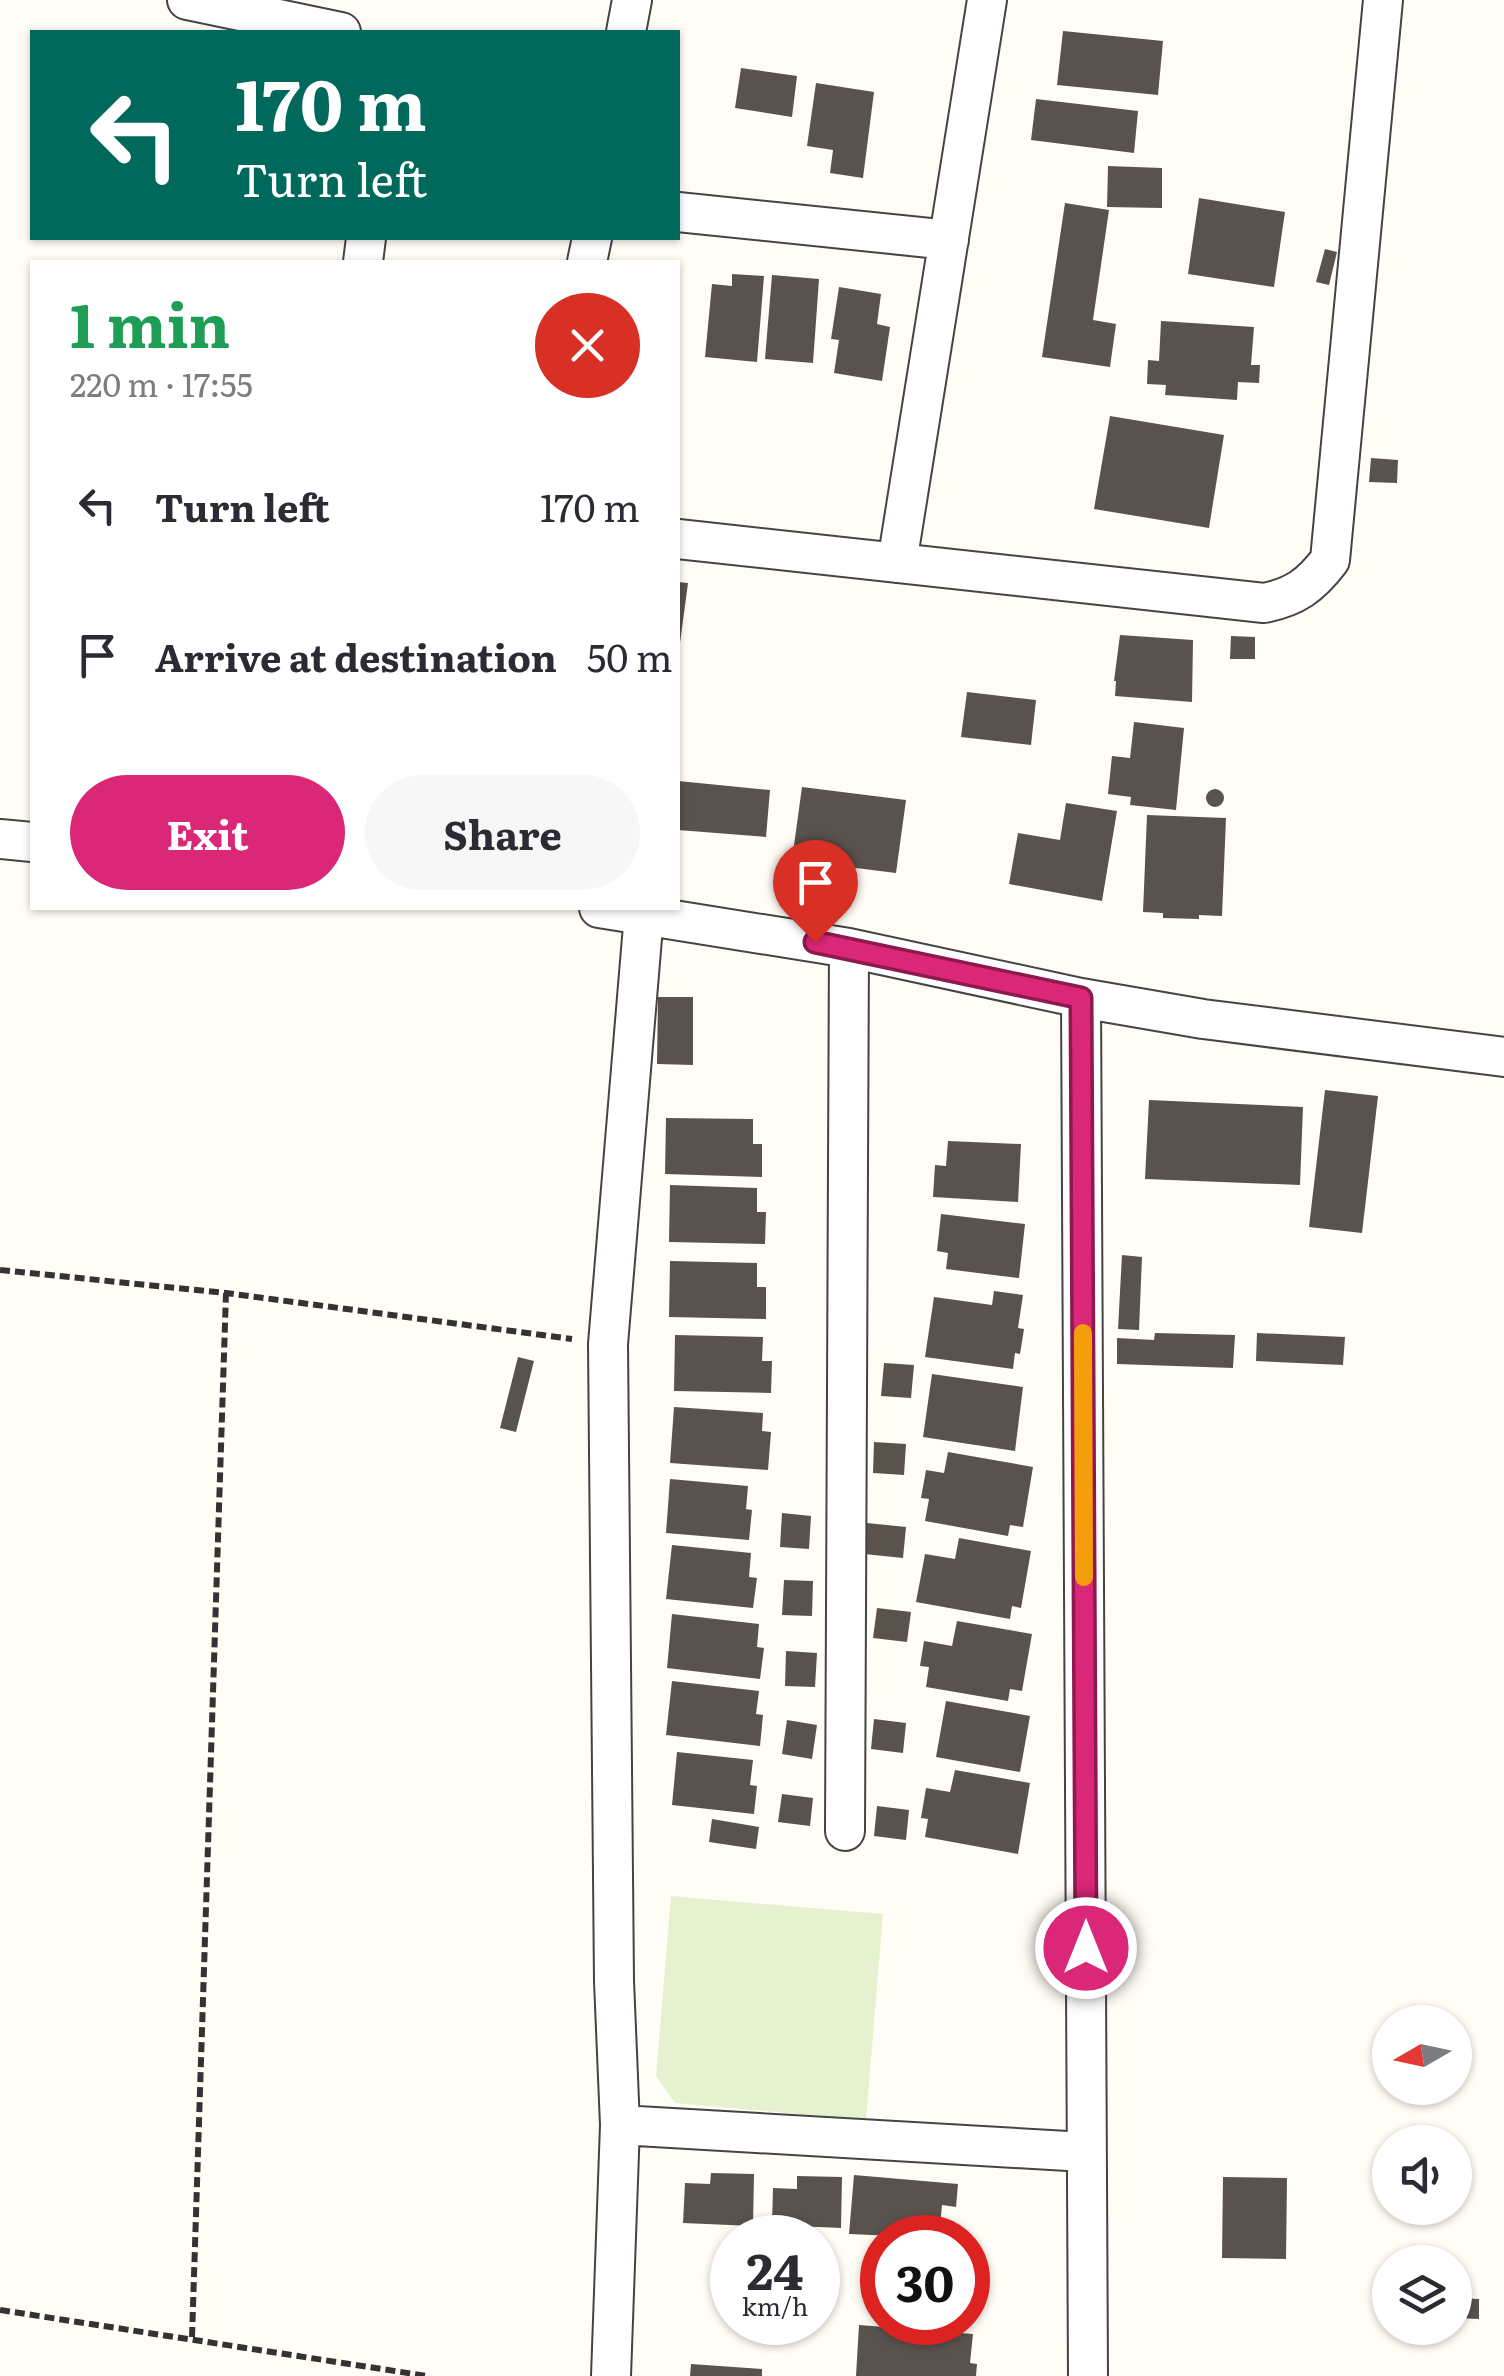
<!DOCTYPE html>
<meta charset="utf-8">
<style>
:root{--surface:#fff;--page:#f7f7f7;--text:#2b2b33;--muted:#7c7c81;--accent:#db2777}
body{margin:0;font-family:Literata,serif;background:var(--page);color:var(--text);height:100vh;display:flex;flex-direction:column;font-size:38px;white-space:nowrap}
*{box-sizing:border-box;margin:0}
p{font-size:32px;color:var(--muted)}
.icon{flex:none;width:55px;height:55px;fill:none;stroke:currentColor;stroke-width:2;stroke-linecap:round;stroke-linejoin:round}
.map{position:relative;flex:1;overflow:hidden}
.panel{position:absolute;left:30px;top:260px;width:650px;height:650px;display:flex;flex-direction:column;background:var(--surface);border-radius:0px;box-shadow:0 2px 8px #0004}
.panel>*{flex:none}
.top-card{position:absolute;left:30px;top:30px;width:650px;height:210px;border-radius:0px;box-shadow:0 2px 8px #0004;background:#00695c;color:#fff;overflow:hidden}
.needle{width:65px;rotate:261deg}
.buttons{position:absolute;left:1372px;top:2005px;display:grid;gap:20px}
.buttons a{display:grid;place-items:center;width:100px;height:100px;border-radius:50%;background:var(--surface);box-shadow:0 2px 8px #0004;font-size:50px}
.speed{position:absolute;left:710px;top:2215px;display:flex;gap:20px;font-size:50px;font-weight:700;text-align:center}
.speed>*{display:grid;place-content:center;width:130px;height:130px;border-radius:50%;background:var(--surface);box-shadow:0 2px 8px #0004;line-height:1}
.speed small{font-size:25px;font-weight:400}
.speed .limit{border:15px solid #d22;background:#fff;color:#111}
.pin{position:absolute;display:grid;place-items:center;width:85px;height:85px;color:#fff;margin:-102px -42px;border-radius:50% 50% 50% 0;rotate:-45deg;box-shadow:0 0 10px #0007}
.pin .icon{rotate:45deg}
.me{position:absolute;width:110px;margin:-55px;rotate:0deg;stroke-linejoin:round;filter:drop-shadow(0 0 8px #0008)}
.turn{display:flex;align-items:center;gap:35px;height:210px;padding:0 40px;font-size:45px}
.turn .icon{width:130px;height:130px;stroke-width:2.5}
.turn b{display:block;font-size:70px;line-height:85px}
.round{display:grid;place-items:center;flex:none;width:105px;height:105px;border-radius:52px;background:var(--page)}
.summary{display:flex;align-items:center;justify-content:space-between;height:170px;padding:0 40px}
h1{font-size:60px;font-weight:700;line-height:75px;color:#1e9e55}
.button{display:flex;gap:20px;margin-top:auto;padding:20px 40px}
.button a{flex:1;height:115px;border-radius:60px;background:var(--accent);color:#fff;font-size:40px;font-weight:700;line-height:115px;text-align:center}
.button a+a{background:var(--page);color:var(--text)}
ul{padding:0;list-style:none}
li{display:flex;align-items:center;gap:30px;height:150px;padding:0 40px}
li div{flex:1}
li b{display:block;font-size:38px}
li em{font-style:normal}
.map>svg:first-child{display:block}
</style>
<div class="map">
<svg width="1504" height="2376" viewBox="0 0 1504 2376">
<rect width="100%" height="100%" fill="#fffdf5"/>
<path fill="#e6f2cf" d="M671,1896L883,1914L866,2120L675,2103L656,2076Z"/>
<path fill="#5a524d" d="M1063,31L1163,41L1158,95L1057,85Z
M741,68L797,76L792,117L735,108Z
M816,83L874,92L863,178L830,173L833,150L807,146Z
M1036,99L1138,111L1134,153L1031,140Z
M1108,166L1162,168V208L1107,207Z
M1199,198L1285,212L1274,287L1188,274Z
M1065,203L1109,210L1093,320L1116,324L1110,367L1042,357Z
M1325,249L1337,252L1329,285L1316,282Z
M732,274L764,276L757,362L705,357L712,284L732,286Z
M772,275L819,279L813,363L765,359Z
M839,287L881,294L877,324L890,327L882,381L834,373L839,340L831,339Z
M1161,321L1254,327L1251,365H1260L1259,383L1238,382L1237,400L1165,395L1166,385L1147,384L1148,360L1159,361Z
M1110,416L1224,435L1209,528L1094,509Z
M1371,458L1398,460L1397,483L1369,482Z
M678,582L688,583L680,643H678Z
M1120,635L1193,640L1192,702L1115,696L1116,681H1114Z
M1231,636L1255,637V659H1230Z
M967,692L1036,700L1031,745L961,737Z
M1134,722L1184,728L1176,810L1130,805L1131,797L1108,794L1112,756L1130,758Z
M678,781L770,790L766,837L678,830Z
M802,787L906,800L896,873L792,860Z
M1206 798a9 9 0 1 1 18 0a9 9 0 1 1-18 0Z
M1066,803L1117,811L1102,901L1009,884L1018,833L1060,840Z
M1147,815L1226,818L1222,916L1199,915V919L1163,918V913L1143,912Z
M658,997H693V1065L657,1064Z
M1325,1090L1378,1096L1362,1233L1309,1227Z
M1149,1100L1303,1107L1300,1185L1145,1179Z
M666,1118L753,1119V1144H762V1177L665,1174Z
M948,1141L1021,1144L1018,1202L933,1197L935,1165L946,1166Z
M670,1185L757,1188V1212H766L765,1244L669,1242Z
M941,1214L1025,1224L1019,1278L946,1269L948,1253L937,1251Z
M1122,1255L1142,1257L1139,1330L1118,1329Z
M670,1261L757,1263V1287H766V1319L669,1317Z
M994,1291L1023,1295L1018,1328L1024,1329L1020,1354L1015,1353L1013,1369L925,1357L934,1297L992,1305Z
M1155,1333L1235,1335L1233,1368L1117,1364V1338L1154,1340Z
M1257,1333L1345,1337L1343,1365L1256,1361Z
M675,1335L763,1337L762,1361H772L771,1393L674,1391Z
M518,1357L534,1361L516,1432L500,1428Z
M884,1363L914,1365L911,1398L881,1396Z
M932,1374L1023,1387L1015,1451L923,1437Z
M674,1407L763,1413L762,1431L771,1432L768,1470L670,1463Z
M874,1442L906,1444L904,1475L873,1473Z
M948,1452L1033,1467L1023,1527L1010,1525L1008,1536L925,1521L929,1499L921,1498L926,1470L944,1473Z
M670,1479L748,1486L746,1509L752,1510L749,1540L666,1533Z
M782,1513L811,1516L809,1549L780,1547Z
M867,1523L906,1527L903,1558L864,1554Z
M959,1538L1031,1551L1021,1608L1012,1606L1010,1619L916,1602L925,1554L955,1559Z
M672,1545L751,1553L749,1577L757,1578L753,1608L666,1599Z
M784,1580L813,1581L812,1616L782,1615Z
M877,1608L911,1612L907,1642L873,1638Z
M672,1614L759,1624L757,1647L764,1648L760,1679L667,1668Z
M957,1621L1032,1634L1022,1691L1010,1689L1008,1701L926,1687L929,1667L920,1666L924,1641L952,1646Z
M786,1651L817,1653L815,1687L785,1686Z
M672,1681L759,1691L756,1714L763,1715L760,1746L666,1735Z
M946,1701L1030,1716L1020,1772L936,1757Z
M874,1719L906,1723L903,1753L871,1749Z
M787,1720L817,1725L812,1759L782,1754Z
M677,1752L753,1760L750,1785L757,1786L754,1814L672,1805Z
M955,1770L1030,1783L1018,1854L925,1837L928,1819L921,1818L926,1788L950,1792Z
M782,1794L813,1798L810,1826L778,1822Z
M877,1806L909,1810L906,1840L874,1836Z
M712,1819L759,1827L756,1849L709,1842Z
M711,2173L754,2174L753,2226L683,2223L685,2183L710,2184Z
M854,2175L958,2184L956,2207L942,2205L939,2238L849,2234Z
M797,2176L842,2177L841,2228L772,2225L773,2188L797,2189Z
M1223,2177L1287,2178L1286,2259L1222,2258Z
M1455,2298L1479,2299V2319L1455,2318Z
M859,2325L973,2334L970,2363L977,2364L976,2376H856Z
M691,2364L762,2369V2376H690Z"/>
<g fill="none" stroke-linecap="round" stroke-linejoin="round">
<defs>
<path id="minor" d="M187,0L341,32
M626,32L632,0
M678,212L949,240
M363,262L366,238
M587,262L592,238
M678,539L1264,603C1295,597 1311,585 1330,560L1383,0
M897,563L987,0
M0,839L32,842
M599,908L849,948L1081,998L1203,1019L1504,1057
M1081,998L1088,2376
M845,1831L849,948
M620,2125L1085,2152
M611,2376L620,2125L614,1981L608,1344L644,914"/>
</defs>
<use href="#minor" stroke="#444" stroke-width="42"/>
<path stroke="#333" stroke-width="6" stroke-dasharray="10 5" stroke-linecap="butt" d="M0,1270L226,1293L572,1339
M0,2310L427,2376
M192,2337L226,1293"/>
<use href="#minor" stroke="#fff" stroke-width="38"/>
</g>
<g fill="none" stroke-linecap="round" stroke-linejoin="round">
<defs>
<path id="route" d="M815,942L1081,998L1086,1948"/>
</defs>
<use href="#route" stroke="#8e194d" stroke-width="25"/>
<use href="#route" stroke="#db2777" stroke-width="18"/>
<path stroke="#f59e0b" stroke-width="18" d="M1083,1333L1084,1577"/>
</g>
</svg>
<div class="buttons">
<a><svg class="needle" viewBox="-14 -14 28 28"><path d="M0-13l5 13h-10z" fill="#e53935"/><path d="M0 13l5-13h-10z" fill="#7c7c81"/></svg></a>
<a><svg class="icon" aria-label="sound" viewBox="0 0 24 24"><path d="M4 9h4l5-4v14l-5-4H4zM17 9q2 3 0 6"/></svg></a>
<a><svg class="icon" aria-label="layers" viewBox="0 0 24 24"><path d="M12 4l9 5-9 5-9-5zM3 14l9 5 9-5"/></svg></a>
</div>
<div class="speed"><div>24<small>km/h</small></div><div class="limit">30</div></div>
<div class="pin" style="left:815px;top:942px;background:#d93025"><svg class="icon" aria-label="arrive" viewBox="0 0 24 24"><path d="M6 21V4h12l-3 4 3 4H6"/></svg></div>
<svg class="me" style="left:1086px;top:1948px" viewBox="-20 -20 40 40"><circle r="17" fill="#db2777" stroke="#fff" stroke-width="3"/><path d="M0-11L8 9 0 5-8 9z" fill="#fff"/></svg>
<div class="top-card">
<div class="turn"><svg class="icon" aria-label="left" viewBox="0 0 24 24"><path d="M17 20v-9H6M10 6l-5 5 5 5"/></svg><div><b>170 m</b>Turn left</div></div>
</div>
<section class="panel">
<div class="summary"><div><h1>1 min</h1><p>220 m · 17:55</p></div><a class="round" style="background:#d93025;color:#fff"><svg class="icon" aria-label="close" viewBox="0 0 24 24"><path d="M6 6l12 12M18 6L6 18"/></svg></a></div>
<ul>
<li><svg class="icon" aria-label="left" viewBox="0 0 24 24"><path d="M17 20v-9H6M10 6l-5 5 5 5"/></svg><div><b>Turn left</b></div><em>170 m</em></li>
<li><svg class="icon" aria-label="arrive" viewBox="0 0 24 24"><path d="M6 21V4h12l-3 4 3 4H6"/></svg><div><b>Arrive at destination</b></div><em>50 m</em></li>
</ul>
<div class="button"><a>Exit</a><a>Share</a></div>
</section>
</div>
